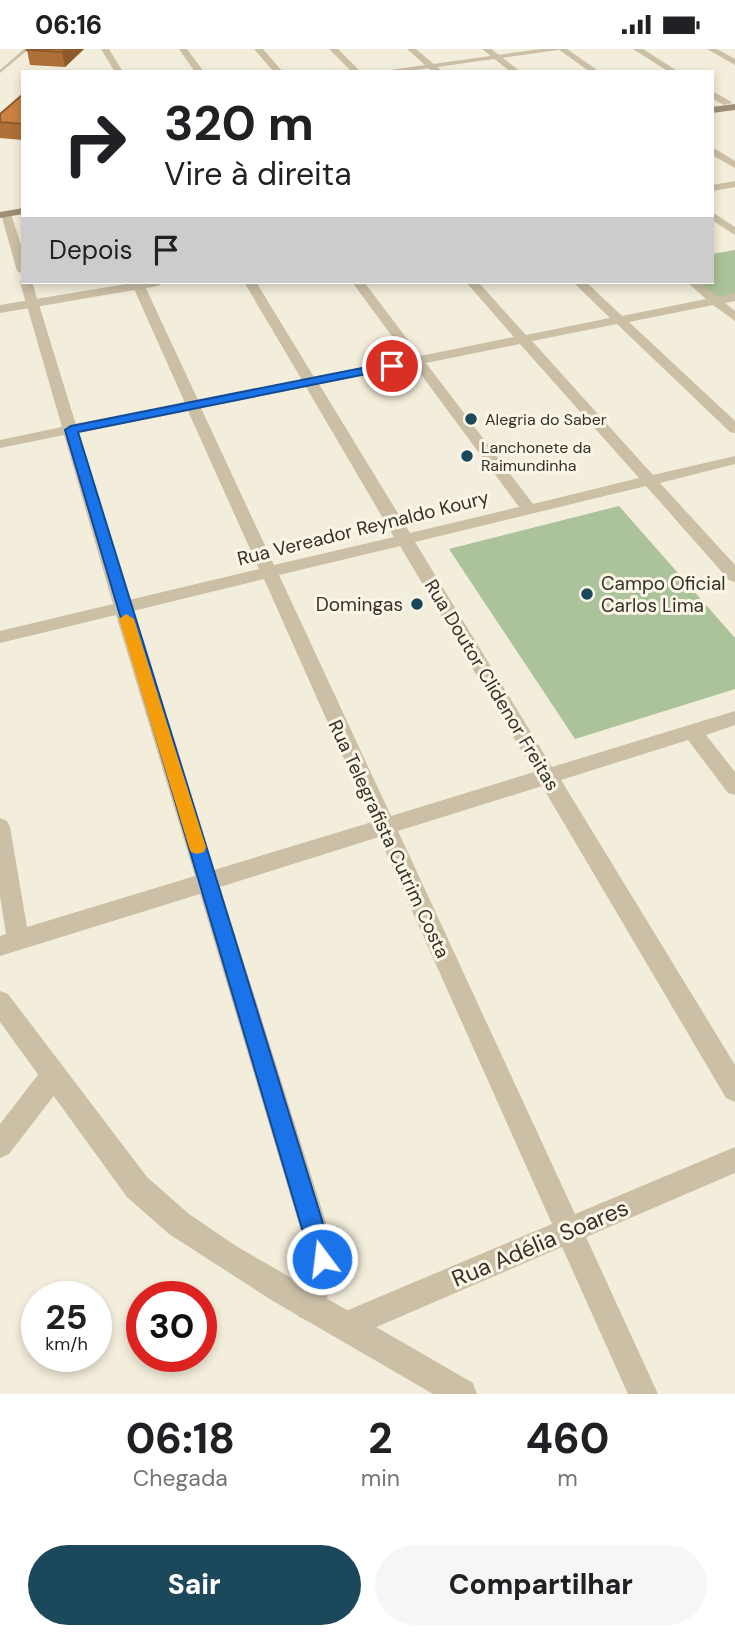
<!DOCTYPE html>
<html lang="pt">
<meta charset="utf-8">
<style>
:root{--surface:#fff;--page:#f6f6f6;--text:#202124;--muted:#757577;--accent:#1b485a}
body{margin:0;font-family:"DM Sans",sans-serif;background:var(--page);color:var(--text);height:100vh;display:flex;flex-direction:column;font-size:26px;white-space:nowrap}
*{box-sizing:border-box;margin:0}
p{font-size:23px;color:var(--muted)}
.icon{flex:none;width:38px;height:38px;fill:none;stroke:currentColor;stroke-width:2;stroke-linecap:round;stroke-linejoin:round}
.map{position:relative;height:1345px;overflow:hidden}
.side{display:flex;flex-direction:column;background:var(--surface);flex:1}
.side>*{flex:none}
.banner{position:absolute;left:21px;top:21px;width:693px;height:214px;border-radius:0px;box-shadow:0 4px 10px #0003;background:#fff;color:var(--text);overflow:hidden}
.speed{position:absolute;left:21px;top:1232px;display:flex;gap:14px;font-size:35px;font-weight:700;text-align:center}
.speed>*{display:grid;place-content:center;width:91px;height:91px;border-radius:50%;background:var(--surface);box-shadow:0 4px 10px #0003;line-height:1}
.speed small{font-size:18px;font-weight:400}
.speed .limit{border:10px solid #d22;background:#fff;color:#111}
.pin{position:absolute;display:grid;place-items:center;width:60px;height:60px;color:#fff;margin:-30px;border:4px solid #fff;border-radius:50%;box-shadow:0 2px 7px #0007}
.me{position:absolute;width:77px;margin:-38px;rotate:345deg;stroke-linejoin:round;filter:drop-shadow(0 0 5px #0008)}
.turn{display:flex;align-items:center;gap:24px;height:147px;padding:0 28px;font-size:32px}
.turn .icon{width:91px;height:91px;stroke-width:2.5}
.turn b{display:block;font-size:49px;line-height:60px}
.then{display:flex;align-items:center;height:66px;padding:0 28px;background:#0003;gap:14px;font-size:26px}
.eta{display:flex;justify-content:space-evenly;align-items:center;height:119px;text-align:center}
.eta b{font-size:42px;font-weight:800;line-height:49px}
.action{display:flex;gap:14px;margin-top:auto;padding:14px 28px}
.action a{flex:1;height:80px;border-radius:42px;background:var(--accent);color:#fff;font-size:28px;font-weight:800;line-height:80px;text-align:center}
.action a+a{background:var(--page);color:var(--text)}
.status{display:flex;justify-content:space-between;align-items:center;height:49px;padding:0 35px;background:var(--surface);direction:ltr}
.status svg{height:19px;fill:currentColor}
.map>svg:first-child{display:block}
</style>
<div class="status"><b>06:16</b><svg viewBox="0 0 49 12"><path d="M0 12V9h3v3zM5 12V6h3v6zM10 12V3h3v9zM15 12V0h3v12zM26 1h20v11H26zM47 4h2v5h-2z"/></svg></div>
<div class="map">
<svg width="735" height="1345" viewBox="0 0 735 1345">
<rect width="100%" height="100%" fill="#f3eddb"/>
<path fill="#acc29a" d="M735,201V245L715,249L696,233H712V205Z
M619,457L735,589V640L575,690L449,500Z"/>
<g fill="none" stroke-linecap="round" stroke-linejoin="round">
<path fill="#cbbfa6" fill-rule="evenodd" d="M24,0H29L0,24V21Z"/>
<path fill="#cbbfa6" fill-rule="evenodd" d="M101,0H109L123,23H115Z
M179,0H187L204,23H195Z
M254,0H263L283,23H274Z
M329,0H338L361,23H352Z
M407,0H416L443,23H433Z
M482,0H491L521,23H511Z
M558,0H567L600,23H590Z
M633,0H643L679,23H669Z
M707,0H717L735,10V16Z
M712,42L730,52L732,54L724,56L712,49Z
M712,98L735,112V119L712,106Z
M6,162L11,165L23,202V225L17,222L1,165Z
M712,163L735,178V186L712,171Z
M23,230V233H32L76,376L185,354L131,233H143L198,351L302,331L244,233H256L314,328L408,309L352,233H364L420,307L514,288L466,233H478L526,286L610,269L573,233H586L622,267L706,250L687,233H700L718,248L735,244V252L725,254L735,262V272L713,256L629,273L735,372V384L730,383L617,275L532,292L653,426L735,407V415L660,434L735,516V533L729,531L646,437L415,493L552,718L735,662V676L706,686L735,723V746L728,744L688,691L561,731L735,1016V1053L726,1049L542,737L398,782L575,1165L735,1098V1124L586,1188L658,1345H628L562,1198L344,1292L334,1287L329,1277L334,1267L552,1175L379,788L220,838L335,1202C337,1225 328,1247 319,1268L309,1272L299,1268L295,1258L308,1217L307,1202L200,845L0,907V887L6,885L0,847V769L7,772L10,778L27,878L195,827L116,566L0,594V582L113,555L64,386L0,399V391L62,378L20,233ZM520,295L639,429L533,455L426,314ZM414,316L519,458L410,484L319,335ZM306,338L394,488L274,516L201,359ZM188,362L259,520L129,551L78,384ZM400,497L534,723L391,767L279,526ZM264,530L372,773L214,821L133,562Z
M53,1014L62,1018L66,1027L62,1036L9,1105L0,1109V1075L44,1018Z"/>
<path fill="#cbbfa6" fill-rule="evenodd" d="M541,0H565L401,23H375Z
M735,132V138L712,142V136Z
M138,233H164L158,237L0,264V256Z
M0,942L8,945L147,1128L189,1165L236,1197L473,1334L477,1345H433L273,1252L169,1185L127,1148L0,973Z"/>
<path fill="#9f8e77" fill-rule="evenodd" d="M735,55V61L712,64V58Z
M23,159V165L0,169V163Z"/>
</g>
<path fill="#ae6f38" d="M28,0H84L65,18L30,16L27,1Z
M23,46V91L0,89V65Z"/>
<path fill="#8d5a2e" d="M65,0H84L65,18L62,3Z"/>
<path fill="#ca8141" stroke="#8d5a2e" stroke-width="2" d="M28,0H65L62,3L27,1Z
M22,46L23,75L0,73V65Z"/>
<path fill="#1a73e8" stroke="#114b97" stroke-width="2" d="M392,313L397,317L396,319L78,383L334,1210L330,1218L322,1221L314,1218L311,1210L65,381L71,377Z"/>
<path fill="#f59e0b" d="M126,565L134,570L206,798L204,803L197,805L191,803L189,798L119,570Z"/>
<g fill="#1b485a" stroke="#faf6e7" stroke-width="2.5">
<circle cx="471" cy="370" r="7"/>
<circle cx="467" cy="407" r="7"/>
<circle cx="587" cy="545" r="7"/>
<circle cx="417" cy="555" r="7"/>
</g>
<g text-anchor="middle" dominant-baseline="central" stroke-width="6" stroke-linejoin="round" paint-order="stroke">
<g font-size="16" fill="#373027" stroke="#faf6e7" text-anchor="start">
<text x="485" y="370">Alegria do Saber</text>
<text x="481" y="398">Lanchonete da<tspan x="481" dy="18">Raimundinha</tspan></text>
</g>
<g font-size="19" fill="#373027" stroke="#faf6e7">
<text transform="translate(363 479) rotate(-14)">Rua Vereador Reynaldo Koury</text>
<text transform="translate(492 636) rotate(59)">Rua Doutor Clidenor Freitas</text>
<text transform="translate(389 790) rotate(65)">Rua Telegrafista Cutrim Costa</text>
</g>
<g font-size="19" fill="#373027" stroke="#faf6e7" text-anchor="start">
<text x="601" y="534">Campo Oficial<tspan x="601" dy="22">Carlos Lima</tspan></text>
<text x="403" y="555" text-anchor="end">Domingas</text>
</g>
<g font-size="23" fill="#373027" stroke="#faf6e7">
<text transform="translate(540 1194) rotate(-23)">Rua Adélia Soares</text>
</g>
</g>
</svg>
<div class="speed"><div>25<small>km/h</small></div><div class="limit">30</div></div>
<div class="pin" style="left:392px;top:317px;background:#d93025"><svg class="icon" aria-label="arrive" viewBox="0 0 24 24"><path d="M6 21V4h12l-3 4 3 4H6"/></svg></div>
<svg class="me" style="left:322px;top:1210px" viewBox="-20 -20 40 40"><circle r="17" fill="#1a73e8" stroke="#fff" stroke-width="3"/><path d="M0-11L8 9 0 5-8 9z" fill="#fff"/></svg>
<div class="banner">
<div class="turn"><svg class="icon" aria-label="right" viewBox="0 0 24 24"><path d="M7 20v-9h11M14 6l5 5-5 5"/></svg><div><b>320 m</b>Vire à direita</div></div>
<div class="then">Depois<svg class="icon" aria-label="arrive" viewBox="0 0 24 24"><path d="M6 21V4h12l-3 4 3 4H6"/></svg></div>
</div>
</div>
<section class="side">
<div class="eta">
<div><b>06:18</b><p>Chegada</p></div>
<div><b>2</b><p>min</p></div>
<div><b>460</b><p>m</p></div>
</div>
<div class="action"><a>Sair</a><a>Compartilhar</a></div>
</section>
